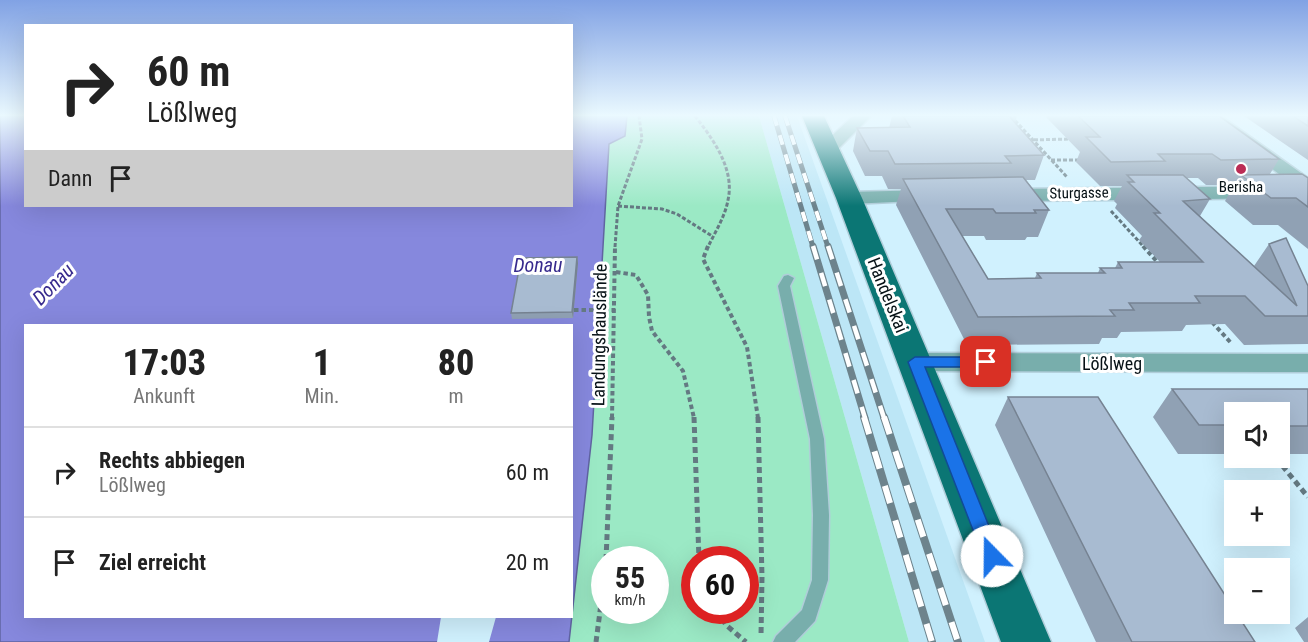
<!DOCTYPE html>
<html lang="de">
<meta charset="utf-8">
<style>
:root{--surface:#fff;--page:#f6f6f6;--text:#222;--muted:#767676;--line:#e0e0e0}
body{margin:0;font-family:"Roboto Condensed",sans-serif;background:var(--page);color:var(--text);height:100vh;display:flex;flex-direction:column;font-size:22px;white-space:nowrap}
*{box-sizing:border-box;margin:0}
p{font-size:20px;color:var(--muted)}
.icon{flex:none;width:33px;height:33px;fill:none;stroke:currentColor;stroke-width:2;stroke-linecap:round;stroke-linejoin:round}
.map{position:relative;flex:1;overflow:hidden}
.panel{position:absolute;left:24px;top:324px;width:549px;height:294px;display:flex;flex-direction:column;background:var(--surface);border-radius:0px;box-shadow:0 6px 24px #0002}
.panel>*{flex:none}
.top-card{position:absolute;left:24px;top:24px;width:549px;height:183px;border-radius:0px;box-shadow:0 6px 24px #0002;background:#fff;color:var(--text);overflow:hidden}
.controls{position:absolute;left:1224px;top:402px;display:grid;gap:12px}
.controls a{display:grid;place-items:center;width:66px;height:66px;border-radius:0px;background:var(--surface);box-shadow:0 6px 24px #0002;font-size:30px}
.speed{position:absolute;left:591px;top:546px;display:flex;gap:12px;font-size:30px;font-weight:700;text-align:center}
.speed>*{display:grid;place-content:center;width:78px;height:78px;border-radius:50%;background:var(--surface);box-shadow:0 6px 24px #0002;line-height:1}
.speed small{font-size:15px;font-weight:400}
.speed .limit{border:9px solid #d22;background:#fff;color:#111}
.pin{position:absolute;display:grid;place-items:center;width:51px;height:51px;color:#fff;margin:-26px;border-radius:12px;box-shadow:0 3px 9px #0006}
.me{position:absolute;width:66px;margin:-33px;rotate:338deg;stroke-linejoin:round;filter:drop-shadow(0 0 4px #0008)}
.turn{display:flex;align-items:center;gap:21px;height:126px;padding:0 24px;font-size:27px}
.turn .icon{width:78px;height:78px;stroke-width:2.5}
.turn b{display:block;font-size:42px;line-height:51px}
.then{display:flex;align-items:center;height:57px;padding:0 24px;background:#0003;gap:12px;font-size:22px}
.eta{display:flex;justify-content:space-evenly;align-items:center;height:102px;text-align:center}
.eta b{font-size:36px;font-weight:800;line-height:42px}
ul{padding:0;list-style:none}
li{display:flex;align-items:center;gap:18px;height:90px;padding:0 24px;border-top:2px solid var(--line)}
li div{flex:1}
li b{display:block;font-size:22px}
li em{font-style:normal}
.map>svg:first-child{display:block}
</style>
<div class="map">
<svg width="1308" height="642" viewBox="0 0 1308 642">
<rect width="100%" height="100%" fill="#d0f1fe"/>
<path fill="#bce6f6" d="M759,116H797L985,642H909Z"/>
<path fill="#9be9c5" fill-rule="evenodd" d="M627,116H759L909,642H569L592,435L609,144L625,136ZM604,560H656V610H604ZM694,560H746V610H694Z"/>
<path fill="#8688dd" stroke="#6064a1" stroke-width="1.5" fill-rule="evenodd" d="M0,116H25L26,206H572V116H627L625,136L609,144L592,435L569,642H0ZM26,326H572V616H26Z"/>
<path fill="#d0f1fe" d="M441,617V616L496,617L489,642H437Z"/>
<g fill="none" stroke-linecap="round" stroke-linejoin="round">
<defs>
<path id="service" d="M788,275L794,278L790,286L824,439L829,515L828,580L815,621L795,642H773L776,636L802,610L812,580L813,515L810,439L778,286L784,276Z"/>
<path id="minor" d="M853,116H871L834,153H822L819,149L822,145Z
M1202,116H1221L1308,178V198L1005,201L998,199L995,195L998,191L1005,189L1295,186Z
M931,190L938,192L941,196L938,200L849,204L842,202L839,198L842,194L849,192Z
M915,353L1308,354V372L915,371L906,368L902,362L906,356Z"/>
<path id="primary" d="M802,116H824L862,198L1051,642H1001L836,198Z"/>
</defs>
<use href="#service" stroke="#b0cdd9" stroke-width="3"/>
<use href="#minor" stroke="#b0cdd9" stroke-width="3"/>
<use href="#primary" stroke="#b0cdd9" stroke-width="3"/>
<path stroke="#647982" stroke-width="3" stroke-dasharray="4 2" stroke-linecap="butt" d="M695,116C713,139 735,169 728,200C725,217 715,232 708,247
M1011,116L1067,177
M1028,140L1072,139
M1051,160H1081
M618,206L662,209L677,214L712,236
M1111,211L1144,247
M615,247L618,206L642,139L639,116"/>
<path stroke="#647982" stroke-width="4" stroke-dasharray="4.5 3" stroke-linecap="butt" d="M708,246L703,259L747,347L758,418
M1143,246L1160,265
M616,272L636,275L648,295L649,317L652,331L683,371L694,418
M574,310H615
M1212,322L1231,343
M612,418L615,246"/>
<path stroke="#647982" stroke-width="5" stroke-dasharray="6 4" stroke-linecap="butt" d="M694,417L699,560
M758,417L762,577L761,636
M1276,458L1308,497
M606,560L612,417
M717,610L726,625L746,642
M596,642L604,581"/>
<use href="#service" fill="#78aeac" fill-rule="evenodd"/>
<use href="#minor" fill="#78aeac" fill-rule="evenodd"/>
<use href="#primary" fill="#0b7674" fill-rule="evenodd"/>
<defs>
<path id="rail-far2" d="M774,116L813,247
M785,116L828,247"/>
<path id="rail-far1" d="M813,246L865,418
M828,246L884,418"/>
<path id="rail" d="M864,417L932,642
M884,417L958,642"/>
</defs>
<use href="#rail-far2" stroke="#6d838c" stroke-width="5"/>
<use href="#rail-far1" stroke="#6d838c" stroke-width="7"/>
<use href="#rail" stroke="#6d838c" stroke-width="8"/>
<use href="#rail-far2" stroke="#fff" stroke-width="4" stroke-dasharray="10" stroke-linecap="butt"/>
<use href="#rail-far1" stroke="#fff" stroke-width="4.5" stroke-dasharray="14" stroke-linecap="butt"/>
<use href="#rail" stroke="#fff" stroke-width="6" stroke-dasharray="18" stroke-linecap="butt"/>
</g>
<path fill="#90a1b4" d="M892,116H1017L1015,123L1044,155L1035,180H1026L1049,210L1038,237H1027L1025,240H986L984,236H962L988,279L1035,278L1037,273H1098L1100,268H1115L1118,262H1160L1139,240L1142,236L1115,208L1117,204L1114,201L1122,186H1100L1076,162L1080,152L1045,116H1219L1279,159L1270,174L1308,178V249L1278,225H1253L1225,201L1234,185H1206L1198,178H1187L1210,199L1200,216L1254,266L1269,244L1308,286V344L1244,345L1225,324L1186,325L1182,331L1121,332L1117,338H1102L1099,344L967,345L896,205L901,189H888L882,176H865L853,151L857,128H889Z
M1244,116H1308V160Z
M577,257L578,263L573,318L512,319L511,313Z
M1172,389H1308V454H1280V412H1234V454H1178L1153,417Z
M1008,397L1255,642H1096L995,425Z
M1308,617V642H1304L1295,628Z"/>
<path fill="#768392" d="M577,257L578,263L573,318L572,312Z"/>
<path fill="#a8bbd1" stroke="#768392" stroke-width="1.5" d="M903,116H1009L1044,155L1005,156L1011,163L895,164L888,151H870L857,128L910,127Z
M1078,116H1219L1279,159L1221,160L1212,154H1158L1165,161L1111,162L1086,137H1100Z
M1293,116H1308V126Z
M1302,174L1308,178V207L1296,198H1271L1241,175Z
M1127,175H1183L1210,199L1183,201L1297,306L1269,244L1286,238L1308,286V316H1265L1245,296H1195L1200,303H1129L1134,310H1110L1115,316L978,317L903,179L1023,177L1049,210H1034L1036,213H996L993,209H946L988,279L1041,278L1037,273H1105L1100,268H1122L1118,262H1203L1154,213H1160L1128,182H1134Z
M577,257L572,312L511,313L521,258Z
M1172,389H1308V426H1280V412H1234V425H1199Z
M1008,397H1098L1234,609V614H1237L1255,642H1132Z"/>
<linearGradient id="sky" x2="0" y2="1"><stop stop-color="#81a2e4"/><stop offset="0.56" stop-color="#eaf9ff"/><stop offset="1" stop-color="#eaf9ff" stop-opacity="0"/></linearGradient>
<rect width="1308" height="206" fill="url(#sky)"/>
<path fill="#1a73e8" stroke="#114b97" stroke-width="1.5" d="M915,357H986L993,362L986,367H925L1001,556L999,562L992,564L985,562L983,556L908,362Z"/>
<circle fill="#bb2c55" stroke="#fff" stroke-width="2" cx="1241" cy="169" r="6"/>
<g text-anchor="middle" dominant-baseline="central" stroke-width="6" stroke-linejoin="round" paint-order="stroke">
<g font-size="15" fill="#061116" stroke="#fff">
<text x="1241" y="187">Berisha</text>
</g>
<g font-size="15" fill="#061116" stroke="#fff">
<text transform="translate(1079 193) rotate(-1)">Sturgasse</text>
</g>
<g font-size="18" fill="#061116" stroke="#fff">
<text transform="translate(888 295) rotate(68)">Handelskai</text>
<text transform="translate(599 335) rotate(-89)">Landungshauslände</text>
<text x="1112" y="363">Lößlweg</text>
</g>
<g font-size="20" font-style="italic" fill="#372a8d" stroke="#fff">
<text x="538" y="265">Donau</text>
<text transform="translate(53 284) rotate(-45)">Donau</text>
</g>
</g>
</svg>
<div class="controls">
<a><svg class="icon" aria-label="sound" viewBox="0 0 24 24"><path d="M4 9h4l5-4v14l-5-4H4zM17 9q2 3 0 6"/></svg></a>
<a>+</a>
<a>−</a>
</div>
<div class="speed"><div>55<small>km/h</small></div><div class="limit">60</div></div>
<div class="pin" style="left:986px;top:362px;background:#d93025"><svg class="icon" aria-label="arrive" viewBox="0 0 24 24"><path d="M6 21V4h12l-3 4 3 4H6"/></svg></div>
<svg class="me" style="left:992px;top:556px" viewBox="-20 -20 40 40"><circle r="19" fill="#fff"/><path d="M0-13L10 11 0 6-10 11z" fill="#1a73e8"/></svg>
<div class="top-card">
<div class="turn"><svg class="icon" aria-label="right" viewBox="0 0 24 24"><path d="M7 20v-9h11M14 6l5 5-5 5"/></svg><div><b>60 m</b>Lößlweg</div></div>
<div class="then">Dann<svg class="icon" aria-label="arrive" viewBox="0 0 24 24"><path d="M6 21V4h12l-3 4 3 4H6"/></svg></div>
</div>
<section class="panel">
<div class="eta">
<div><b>17:03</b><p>Ankunft</p></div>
<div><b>1</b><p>Min.</p></div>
<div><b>80</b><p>m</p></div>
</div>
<ul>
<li><svg class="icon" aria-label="right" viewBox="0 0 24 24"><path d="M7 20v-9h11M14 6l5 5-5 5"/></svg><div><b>Rechts abbiegen</b><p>Lößlweg</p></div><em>60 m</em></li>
<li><svg class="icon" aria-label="arrive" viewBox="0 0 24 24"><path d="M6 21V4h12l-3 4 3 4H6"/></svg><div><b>Ziel erreicht</b></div><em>20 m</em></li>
</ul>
</section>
</div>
